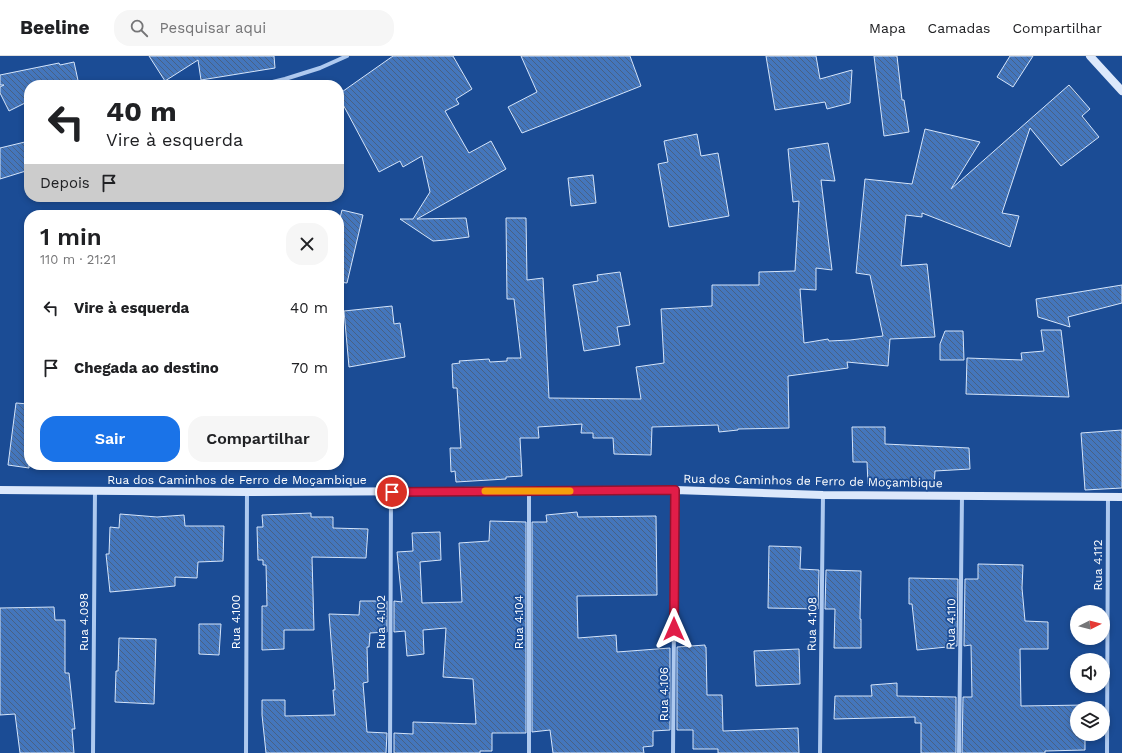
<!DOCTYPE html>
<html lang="pt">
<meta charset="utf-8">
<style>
:root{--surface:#fff;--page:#f6f6f6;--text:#202124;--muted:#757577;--line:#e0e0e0;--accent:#1a73e8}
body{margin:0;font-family:"Work Sans",sans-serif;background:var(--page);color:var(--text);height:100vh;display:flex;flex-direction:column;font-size:15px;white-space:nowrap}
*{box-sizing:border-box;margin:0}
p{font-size:13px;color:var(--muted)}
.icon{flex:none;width:22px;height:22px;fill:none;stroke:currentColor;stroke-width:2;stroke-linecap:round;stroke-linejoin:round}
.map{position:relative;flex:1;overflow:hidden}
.details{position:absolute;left:24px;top:154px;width:320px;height:260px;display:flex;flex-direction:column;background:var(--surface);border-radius:16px;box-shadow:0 2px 6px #0003}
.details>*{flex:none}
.top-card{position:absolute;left:24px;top:24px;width:320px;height:122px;border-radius:16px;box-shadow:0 2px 6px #0003;background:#fff;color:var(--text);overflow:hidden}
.needle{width:26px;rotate:84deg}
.buttons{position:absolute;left:1070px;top:549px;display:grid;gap:8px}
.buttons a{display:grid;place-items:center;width:40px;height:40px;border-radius:50%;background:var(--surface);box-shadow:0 2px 6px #0003;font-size:20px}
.pin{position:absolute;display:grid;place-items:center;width:34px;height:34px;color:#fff;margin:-17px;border:2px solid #fff;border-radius:50%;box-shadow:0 1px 4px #0007}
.me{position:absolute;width:44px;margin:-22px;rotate:0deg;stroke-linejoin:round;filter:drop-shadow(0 0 3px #0008)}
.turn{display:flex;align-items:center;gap:14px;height:84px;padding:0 16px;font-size:18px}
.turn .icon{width:52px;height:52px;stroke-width:2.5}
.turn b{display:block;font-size:28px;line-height:34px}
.then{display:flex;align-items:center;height:38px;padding:0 16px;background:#0003;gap:8px;font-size:15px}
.round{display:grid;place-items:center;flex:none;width:42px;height:42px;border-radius:16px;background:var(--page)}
.head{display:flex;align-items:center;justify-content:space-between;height:68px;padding:0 16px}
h1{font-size:24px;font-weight:600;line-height:30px}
.action{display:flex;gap:8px;margin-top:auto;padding:8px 16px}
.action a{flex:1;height:46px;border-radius:16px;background:var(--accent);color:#fff;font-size:16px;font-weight:600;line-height:46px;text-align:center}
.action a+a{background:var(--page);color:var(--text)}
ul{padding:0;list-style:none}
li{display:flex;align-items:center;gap:12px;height:60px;padding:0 16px}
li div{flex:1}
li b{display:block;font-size:15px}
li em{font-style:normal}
header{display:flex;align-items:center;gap:24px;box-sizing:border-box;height:56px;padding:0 20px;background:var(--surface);border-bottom:1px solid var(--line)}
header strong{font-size:19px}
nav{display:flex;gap:22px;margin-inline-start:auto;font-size:14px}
.search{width:280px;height:36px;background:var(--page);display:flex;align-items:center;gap:10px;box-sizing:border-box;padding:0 14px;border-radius:16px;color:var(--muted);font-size:15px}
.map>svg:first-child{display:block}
</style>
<header>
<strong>Beeline</strong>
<div class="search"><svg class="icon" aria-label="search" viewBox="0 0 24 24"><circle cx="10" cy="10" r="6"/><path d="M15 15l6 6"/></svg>Pesquisar aqui</div>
<nav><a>Mapa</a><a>Camadas</a><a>Compartilhar</a></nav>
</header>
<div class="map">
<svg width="1122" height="697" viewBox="0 0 1122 697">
<defs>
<pattern id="building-back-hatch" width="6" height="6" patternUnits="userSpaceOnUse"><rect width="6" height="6" fill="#4476bc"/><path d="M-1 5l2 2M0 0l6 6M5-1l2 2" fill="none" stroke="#486184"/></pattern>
</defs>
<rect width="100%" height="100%" fill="#1b4c95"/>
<path fill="url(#building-back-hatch)" stroke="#d5e5fb" d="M149,0H274L275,12L201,24L198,4L165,25Z
M393,0H453L472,33L456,43L459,48L445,55L469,97L491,85L506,113L417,163L466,162L469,181L446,184L433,185L400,163H413L430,136L422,100L403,111L400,105L379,116L339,41V38Z
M521,0H630L641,30L522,77L508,51L537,36Z
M766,0H816L820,23L852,14L850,47L827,53L825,46L775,54Z
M874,0H897L902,44H904L909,76L884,80Z
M1010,0H1033L1013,31L997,21Z
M74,6L79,29H29V45L9,55L0,37V31L4,29H0V19L59,7L60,9Z
M1069,29L1090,53L1082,60L1099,81L1061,110L1030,72L1002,157L1019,160L1010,191L922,157V161L906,159L901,210L927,208L935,281L890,283L888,310L847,306L848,312L788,320L789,372L738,373V374L719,376L718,369L652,371L651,399L614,398L613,382H593V377H581L582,368L538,371L539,382H520L522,420L506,421V423L456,426L455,415L451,416L450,392H461L457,332H453L452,308L460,307L459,305L489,303L490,306L507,305V302H521L514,243H507L506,162H526L527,224L543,222L549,342L641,343L636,311L664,307L661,253L712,250V229H759V216L795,215L799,145L793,146L788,93L828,87L835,125L821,124L832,214L816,212V234L800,233L804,287L828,283L829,285L850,284L883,280L870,219L856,217L865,123L912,128L925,73L980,86L951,133Z
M697,78L701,100L718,97L729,160L669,171L658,108L668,106L664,85Z
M29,85V114L0,123V92Z
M593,119L596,147L571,150L568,122Z
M342,154L363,159L347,227L339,226V166Z
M620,216L630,269L617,271L620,289L584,295L573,229L598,225L597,219Z
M1122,229V247L1068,261L1070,271L1038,261L1036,243Z
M392,250L394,268L400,267L405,301L349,311L344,255Z
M1041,274H1061L1069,341L966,338L967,302L1022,304L1021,297L1044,295Z
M945,275H963L964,304H940V288Z
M16,347L29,348V412L8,409Z
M852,371H885V388L969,392L970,413L935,415L934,431L868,428L867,406H853Z
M1122,374V432L1085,434L1081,377Z
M577,456L578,461L656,460L657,539L577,540L578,582L616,579L617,596L670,592V674L653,675V690L643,691L644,697H553L550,674L532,676V466H547L546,459Z
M311,457V461H333V472L368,473L366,502L312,501L314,574H284V593L262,594V550H267L266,509H263V504H258L257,471H263L262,459Z
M120,458L157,461L184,459L185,470H224L223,505L198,506L197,522L175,521V530L110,536L106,498H109L110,471L119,472Z
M490,465L526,466V677H492V695H480V697H394V677L413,678V666L476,668L473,623L443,621L446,572L423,574L424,598L407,600L405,575L394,576V545L402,546L397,496L413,495L412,477L440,476L441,504L420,506L422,547L462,546L459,487L489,485Z
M769,490L801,491L800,513L819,514L818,553L768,552Z
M978,508L1023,509L1022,532L1025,565L1048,566V593H1020L1021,650L1085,649V652H1077V678H1085V694L1045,695V697H962L963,641H972L971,589L964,590L965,523H978Z
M826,514L861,515L860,563H861V592H834L835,553H825Z
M909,522L958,523L957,590L917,594L912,548H909Z
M360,545H387V576L370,577L369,591H367L368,626L363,627L367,676L387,677L386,697H266L262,659V644H285V660L335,659L333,634H335L329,558L359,559Z
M54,551L55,564H65V617H69L75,673H72L74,697H20L15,658L0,659V552Z
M199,568H221L219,599L199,598Z
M119,582L156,583L154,648L115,646L116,615H118Z
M705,589V591H706L707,639H722L723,675L798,672L799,697H718V693H693V674H677V591Z
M799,593L800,628L756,630L754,595Z
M897,627V640L956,641V697H921V667H915V661L834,663L835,640H872L871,629Z"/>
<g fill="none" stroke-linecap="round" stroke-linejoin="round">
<path stroke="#aec9ef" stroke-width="4" d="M260,29L285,23L320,12L347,0
M93,697L95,435
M246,697L247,436
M390,697L391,436
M529,697V435
M673,697L675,434
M820,697L823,439
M959,697L962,440
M1107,697L1108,441"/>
<path stroke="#dce8fb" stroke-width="8" d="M1090,0L1122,35
M0,434L247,436L675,434L823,439L1122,441"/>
</g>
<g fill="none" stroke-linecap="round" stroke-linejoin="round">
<defs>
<path id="route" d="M392,436L675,434L674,573"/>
</defs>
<use href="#route" stroke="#92132f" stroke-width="10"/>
<use href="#route" stroke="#e11d48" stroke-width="7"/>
<path stroke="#f59e0b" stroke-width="7" d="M485,435H570"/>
</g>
<g text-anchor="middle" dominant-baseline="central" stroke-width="3.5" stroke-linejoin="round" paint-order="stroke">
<g font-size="12" fill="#fff" stroke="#1b4c95">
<text x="237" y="424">Rua dos Caminhos de Ferro de Moçambique</text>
<text transform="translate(813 425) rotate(1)">Rua dos Caminhos de Ferro de Moçambique</text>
<text transform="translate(1098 509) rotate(-90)">Rua 4.112</text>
<text transform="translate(84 566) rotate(-90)">Rua 4.098</text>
<text transform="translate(236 566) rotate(-90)">Rua 4.100</text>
<text transform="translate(381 566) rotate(-90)">Rua 4.102</text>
<text transform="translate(519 566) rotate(-90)">Rua 4.104</text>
<text transform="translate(812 568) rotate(-89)">Rua 4.108</text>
<text transform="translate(951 568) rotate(-89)">Rua 4.110</text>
<text transform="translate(664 638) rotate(-90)">Rua 4.106</text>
</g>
</g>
</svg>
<div class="buttons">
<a><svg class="needle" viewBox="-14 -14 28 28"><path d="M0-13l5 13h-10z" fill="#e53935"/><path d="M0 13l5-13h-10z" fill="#757577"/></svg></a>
<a><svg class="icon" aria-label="sound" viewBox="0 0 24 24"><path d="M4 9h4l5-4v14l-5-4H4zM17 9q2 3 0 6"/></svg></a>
<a><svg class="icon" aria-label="layers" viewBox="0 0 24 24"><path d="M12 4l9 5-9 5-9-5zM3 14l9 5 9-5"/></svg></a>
</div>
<div class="pin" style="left:392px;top:436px;background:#d93025"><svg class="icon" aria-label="arrive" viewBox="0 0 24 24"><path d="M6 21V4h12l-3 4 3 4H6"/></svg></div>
<svg class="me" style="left:674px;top:573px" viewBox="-20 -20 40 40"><path d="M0-17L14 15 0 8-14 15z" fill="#e11d48" stroke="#fff" stroke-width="4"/></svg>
<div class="top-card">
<div class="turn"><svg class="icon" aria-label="left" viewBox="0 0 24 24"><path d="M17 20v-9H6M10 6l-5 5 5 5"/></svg><div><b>40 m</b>Vire à esquerda</div></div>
<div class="then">Depois<svg class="icon" aria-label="arrive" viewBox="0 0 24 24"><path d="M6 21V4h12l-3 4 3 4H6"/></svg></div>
</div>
<section class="details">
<div class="head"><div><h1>1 min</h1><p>110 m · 21:21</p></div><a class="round"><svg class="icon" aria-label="close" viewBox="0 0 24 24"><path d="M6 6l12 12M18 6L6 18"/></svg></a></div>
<ul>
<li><svg class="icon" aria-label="left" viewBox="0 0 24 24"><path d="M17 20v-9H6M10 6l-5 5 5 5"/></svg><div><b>Vire à esquerda</b></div><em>40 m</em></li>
<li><svg class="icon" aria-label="arrive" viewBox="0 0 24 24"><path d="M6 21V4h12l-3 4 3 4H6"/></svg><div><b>Chegada ao destino</b></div><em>70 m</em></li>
</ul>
<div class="action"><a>Sair</a><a>Compartilhar</a></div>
</section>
</div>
